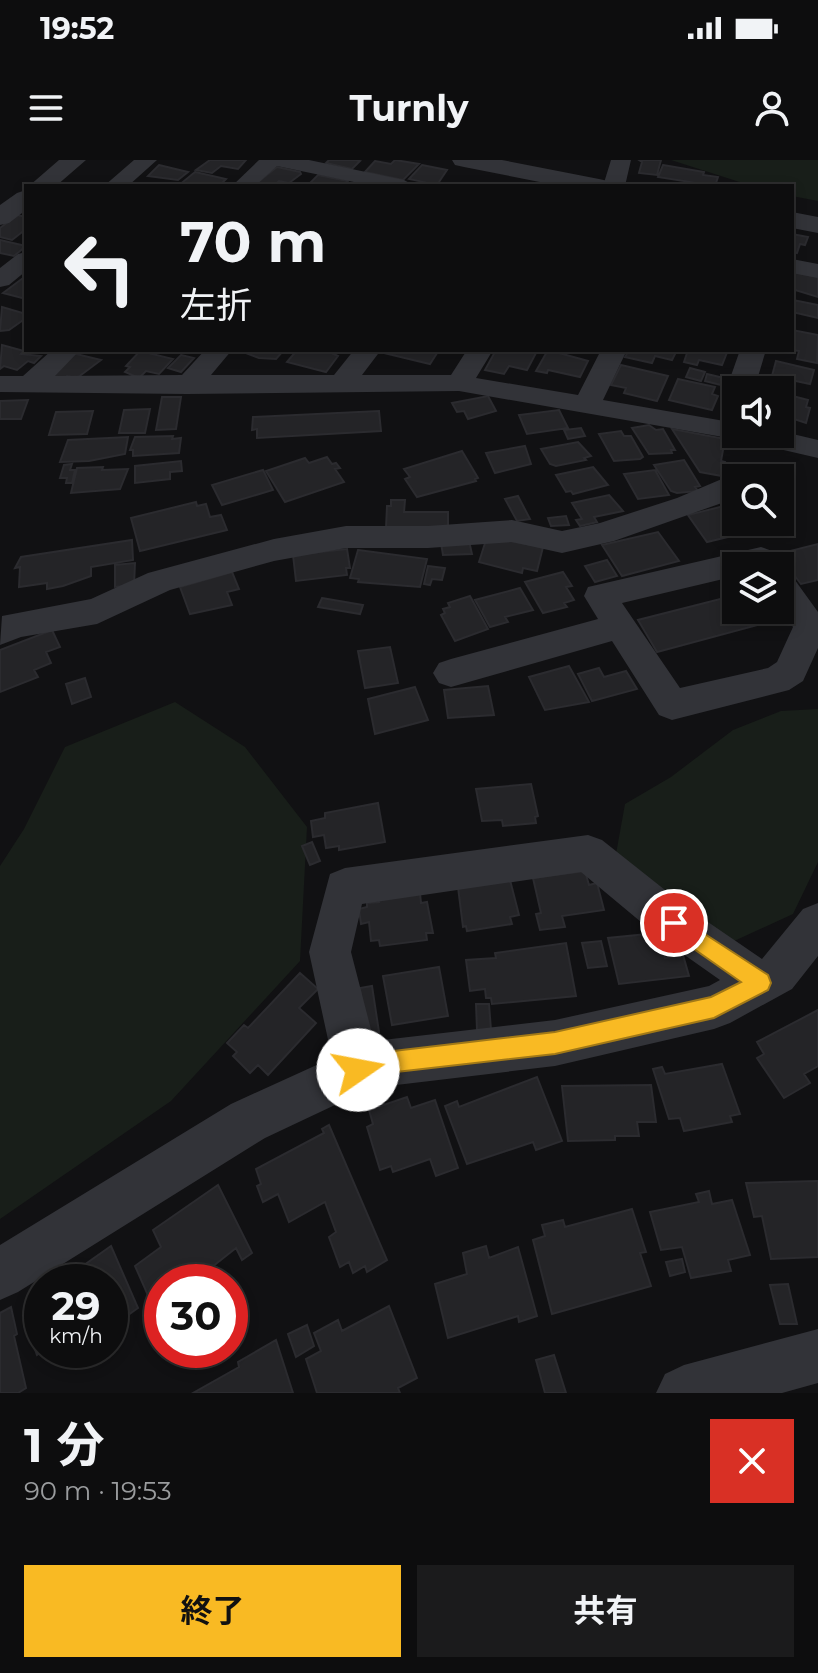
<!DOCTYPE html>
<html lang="ja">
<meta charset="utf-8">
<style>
:root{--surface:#0d0d0e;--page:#1b1b1c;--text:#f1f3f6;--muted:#9a9c9e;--line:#2d2d2e;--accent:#f9ba23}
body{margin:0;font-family:Montserrat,"Noto Sans JP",sans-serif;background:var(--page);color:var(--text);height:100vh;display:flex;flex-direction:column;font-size:30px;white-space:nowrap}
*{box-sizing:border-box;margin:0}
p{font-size:26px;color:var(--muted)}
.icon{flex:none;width:44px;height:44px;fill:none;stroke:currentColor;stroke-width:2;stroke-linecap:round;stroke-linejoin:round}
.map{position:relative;height:1233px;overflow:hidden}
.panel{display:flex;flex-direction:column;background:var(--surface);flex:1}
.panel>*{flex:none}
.banner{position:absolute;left:24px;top:24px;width:770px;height:168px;border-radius:0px;box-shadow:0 4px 12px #0003,0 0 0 2px var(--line);background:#0d0d0e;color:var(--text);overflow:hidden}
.buttons{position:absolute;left:722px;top:216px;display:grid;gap:16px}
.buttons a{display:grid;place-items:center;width:72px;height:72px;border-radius:0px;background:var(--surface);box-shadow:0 4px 12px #0003,0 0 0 2px var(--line);font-size:40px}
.speed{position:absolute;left:24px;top:1104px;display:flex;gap:16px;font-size:40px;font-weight:700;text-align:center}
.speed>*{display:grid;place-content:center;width:104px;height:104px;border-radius:50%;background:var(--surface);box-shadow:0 4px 12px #0003,0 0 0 2px var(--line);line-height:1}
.speed small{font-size:20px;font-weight:400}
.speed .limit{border:12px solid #d22;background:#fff;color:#111}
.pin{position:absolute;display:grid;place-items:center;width:68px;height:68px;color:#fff;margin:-34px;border:4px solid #fff;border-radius:50%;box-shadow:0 2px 8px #0007}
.me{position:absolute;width:88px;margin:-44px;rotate:78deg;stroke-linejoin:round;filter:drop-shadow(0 0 6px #0008)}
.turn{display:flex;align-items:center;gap:28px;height:168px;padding:0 24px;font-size:36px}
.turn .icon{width:104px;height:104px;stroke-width:2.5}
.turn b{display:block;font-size:56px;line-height:68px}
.round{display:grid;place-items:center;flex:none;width:84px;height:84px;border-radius:0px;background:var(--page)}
.headline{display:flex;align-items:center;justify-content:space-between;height:136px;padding:0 24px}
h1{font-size:48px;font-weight:700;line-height:60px}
.action{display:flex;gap:16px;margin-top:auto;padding:16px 24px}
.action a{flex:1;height:92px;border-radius:0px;background:var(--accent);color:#111;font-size:32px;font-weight:700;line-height:92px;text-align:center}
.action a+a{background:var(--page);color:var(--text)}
.status{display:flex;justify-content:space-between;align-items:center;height:56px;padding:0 40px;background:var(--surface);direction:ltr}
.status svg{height:22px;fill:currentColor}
header{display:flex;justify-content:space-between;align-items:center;height:104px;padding:0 24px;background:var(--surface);font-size:36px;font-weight:700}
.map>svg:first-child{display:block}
</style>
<div class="status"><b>19:52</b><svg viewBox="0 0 49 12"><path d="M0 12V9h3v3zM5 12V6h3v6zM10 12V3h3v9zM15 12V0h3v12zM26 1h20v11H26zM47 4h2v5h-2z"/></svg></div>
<header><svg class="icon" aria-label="menu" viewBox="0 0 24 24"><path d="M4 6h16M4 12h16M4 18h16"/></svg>Turnly<svg class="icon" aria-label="person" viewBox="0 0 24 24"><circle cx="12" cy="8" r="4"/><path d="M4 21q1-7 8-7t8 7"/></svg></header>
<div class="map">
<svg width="818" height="1233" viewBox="0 0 818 1233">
<rect width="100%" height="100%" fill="#111113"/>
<path fill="#181e19" d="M671,0H818V41L792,36V26H752Z
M175,542L245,587L307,667L300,801L171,941L0,1059V706L24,669L65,587Z
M818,549V702L793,754L719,788L614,705L625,644L671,617L733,570L781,551Z"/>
<path fill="#242427" stroke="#2b2b2f" stroke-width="2" d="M210,0H246L238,9L221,6L212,13L196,10Z
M329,0H356L360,1L352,9L326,3Z
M395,0L419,4L403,20L365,12L375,1L391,4Z
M639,0H661L657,15L639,13L642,2Z
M159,5L188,12L178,20L148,16Z
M422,5L447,10L437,25L409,19Z
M663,5L704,12L703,15L718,17L715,26L658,17Z
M277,7L300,12L301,14L289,23L279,21L274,25L258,22Z
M195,12L226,19L219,26H178Z
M318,15L348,21L343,26L308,25Z
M17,55L26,57V69L12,80L0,77V68Z
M792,74L808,77L805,85L800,84L797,93L792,92Z
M0,80L26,86L14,96L0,93Z
M793,112L818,117V137L792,129Z
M23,118L26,119V139L3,133Z
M793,140L818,145V158L792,152Z
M2,147L26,154V158L9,170L0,171Z
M792,170L818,175L817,203L797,199L799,191L792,190Z
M2,185L24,191L21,194L41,196L34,203L28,201L17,210L4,206L0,209Z
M238,190H284L276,199L259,198Z
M297,190H325L338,196L326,212L287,202Z
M385,190H439L430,204L384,193Z
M496,190H530L537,191L527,210L509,206L504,214L485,210Z
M548,190L588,201L580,217L548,210L547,213L536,211Z
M629,190H677L672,200L655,196L652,203L625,197Z
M688,190H728L722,205L699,200L697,205L684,202Z
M140,191L173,199L159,214L146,211L139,218L125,212L130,207L126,206Z
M72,193L101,200L77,218L67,216L62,220L48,216Z
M181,195L194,198L181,212L168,208Z
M776,201L814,210L810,224L772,216Z
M621,205L668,216L657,241L624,233L626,228L611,225Z
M690,208L705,212L701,221L686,217Z
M707,214L728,219L725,226L705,221Z
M678,219L715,227L712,234L718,236L712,250L669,240Z
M781,233L808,240L806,247L810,248L806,263L788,257L787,260L780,258Z
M488,236L496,251L468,259L464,251L457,252L452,243Z
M162,237H181L176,269L156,270Z
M28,240L21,259H0V241Z
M150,249L145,273H119L124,250Z
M559,250L568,268L527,274L519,255Z
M93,251L87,274L49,275L56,252Z
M379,251L381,271L257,278V269L252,270L253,257Z
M649,265L656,270L663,269L675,290H671L672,293L649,294L632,268Z
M581,268L585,276L568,279L564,270Z
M672,269L725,279L721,301L725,302L722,316L700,312Z
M621,271L624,276H631L643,297L640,299L614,301L599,274Z
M173,276L172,279L181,278L179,293L133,296V290H130L135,277Z
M128,277L125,294L89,301L60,302L68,280Z
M578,282L591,296L584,298L586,300L556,306L550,304L541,289Z
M525,286L531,304L495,313L486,293Z
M462,291L478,318L475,319L476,321L417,337L405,319L410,317L404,309Z
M327,297L332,304L336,303L340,308L335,309L344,322L285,342L266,311L305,298L309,303Z
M684,300L700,326L695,327L698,331L677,333L671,331L654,305Z
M181,301L182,311L170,312V319L135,323V306Z
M72,304L70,310H75L72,323H66L67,318H60L64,305Z
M103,307L102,310L128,309L120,329L71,333L77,308Z
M593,307L608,325L573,334L571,331L566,332L556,315Z
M263,310L273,330L222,345L212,325Z
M655,310L669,335L638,339L624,314Z
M609,335L623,351L594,357L597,362L580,366L576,360L582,359L572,343Z
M518,336L530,359L517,361L505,339Z
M391,340H405L404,352H448V368H386L387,346H391Z
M196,342L197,346L206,344L210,357L221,355L227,370L140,391L131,358Z
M736,343V362H761L765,368L707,382L688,355Z
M566,356L569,365L551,366L548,358Z
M658,372L679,401L622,416L602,385Z
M492,378L543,387L537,411L523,408L522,413L479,402L486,380Z
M132,380L133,400L91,407V416L63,426L47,429V423L19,427L20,407L15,408L21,397Z
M469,381L472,394L443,395L441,383Z
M818,384V420L801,424L778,394Z
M347,389L350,408H346L347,415L296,421L293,395Z
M358,390L427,399L420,427L358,422L359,419L350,418Z
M607,400L617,416L595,422L585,406Z
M135,403L134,425L115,427V405Z
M428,406L445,408L442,420L432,419L430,425L424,424Z
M232,412L239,429L227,432L232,445L190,454L180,427Z
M563,412L572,426L566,427L574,440L564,443L567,447L543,453L525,422Z
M520,428L533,450L505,457L508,462L490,467L475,440Z
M736,435V450H773L780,459L657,492L638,460Z
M470,436L488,469L455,481L441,455L445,453L443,449L450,447L448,443Z
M322,438L363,445L360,454L318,447Z
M52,470L60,487L46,492L51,503L34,510L38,517L0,532V490Z
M390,487L398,523L365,528L358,491Z
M569,506L589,542L545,550L529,517Z
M599,508L604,517L626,511L637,529L592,541L578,514Z
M85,518L91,537L72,544L66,524Z
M488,526L494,555L448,558L444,530Z
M415,527L428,560L375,574L368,539Z
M531,624L538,656L535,657L536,663L503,666L502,660L482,661L476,629Z
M378,643L385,682L339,690V686L326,688L324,675L313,677L311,661L325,658V653Z
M312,682L320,701L310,705L302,686Z
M585,711L589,725L597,723L604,750L562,756L565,767L540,770L536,754L541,753L533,718Z
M510,720L519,755L510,757L512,764L467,771L466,766L463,767L458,727Z
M420,733L421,743L427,742L433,773H426L427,780L380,786L379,780L371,781L369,762L361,764L359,749L367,747V743L379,742L378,738Z
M657,773L665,798L683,795L689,816L619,824L608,778Z
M601,781L607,806L588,808L582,783Z
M566,783L576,836L492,844L491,838H486L485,829L470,831L466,800L496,798L495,793Z
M439,807L448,856L392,865L383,816Z
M300,813L318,829L299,848L316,863L268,915L258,905L250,913L233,896L237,892L227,883L244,865L248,868Z
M372,826L379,872L366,874L360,828Z
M476,844H489L491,870H477Z
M818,850V906L804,914L810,923L784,938L757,898L764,894L757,882Z
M722,904L740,954L730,956L732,962L684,971L680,958L669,959L653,909L662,907L665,914Z
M537,917L562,981L536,990L533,982L467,1004L445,946L457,941L459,947Z
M651,925L656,962H637L639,976H615V980L568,981L562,926Z
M407,937L411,948L435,940L458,1008L436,1016L430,999L393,1012L391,1006L380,1010L367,967L373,964L369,950Z
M329,965L387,1100L367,1112L365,1106L353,1113L349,1102L340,1107L329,1077L336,1072L325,1042L289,1062L278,1034L263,1042L257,1026L261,1024L256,1009L324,973L322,969Z
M818,1021V1097L771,1099L762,1056L754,1057L746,1023Z
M218,1025L252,1093L242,1100L236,1088L193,1122H162V1167L135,1106L161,1087L153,1070Z
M709,1031L712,1044L732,1040L750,1095L728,1100L731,1111L691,1118L682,1087L661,1090L650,1052L699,1042L696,1034Z
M632,1049L646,1092L640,1093L651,1126L552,1154L533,1080L545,1076L542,1065L563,1060L565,1067Z
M111,1086L138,1148L110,1168V1122H60Z
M486,1086L489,1098L518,1087L537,1156L519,1162L518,1156L448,1178L435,1124L467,1114L463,1093Z
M682,1099L685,1112L670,1116L666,1102Z
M788,1124L797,1164H780L770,1125Z
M389,1146L417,1218L398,1228L400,1233H317L306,1199L321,1191L314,1173L338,1160L342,1171Z
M11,1147L17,1174L14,1176L26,1228L18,1233H0V1153Z
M42,1158L44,1190L37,1195L27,1168Z
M307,1165L314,1186L296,1197L288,1174Z
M276,1180L293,1233H193L239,1207L238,1202Z
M66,1190H92L72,1204Z
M554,1195L566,1233H545L536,1200Z"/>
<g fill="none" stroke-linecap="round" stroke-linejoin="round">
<path fill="#323338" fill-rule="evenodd" d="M134,0H157L128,26H104Z
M259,0H309L404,20L415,26H373L277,6L255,26H232Z
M611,0H631L625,26H603Z
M26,92V111L9,125L0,127V108L18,94Z
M792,99L818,104V118L792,113Z
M52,190H80L55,216L182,215L205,190H232L211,215H334L354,190H381L362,215H451L467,190H493L476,218L578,235L601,190H627L603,240L736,263V274H780V271L818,280V298L740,280L459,231L187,234L0,232V216H23Z
M740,190H766L754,230H736V237L726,230Z
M736,313L748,318H736V338L614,381L562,393L512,382L428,388H346L274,401L170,430L97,464L21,477L0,485L2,456L91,439L148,413L274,379L346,366H428L512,360L562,371L600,363L677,338Z
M761,387L772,391L782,406L780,410V406H736V416L622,443L680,528L768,508L777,502L793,467L780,450V413L792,416L818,452V488L803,521L789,530L672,560L659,555L612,481L451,527L439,523L433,513L439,503L451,499L598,459L584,436L588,427Z
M588,675L602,680L689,749L762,799L803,749L818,743V796L792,829L730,863L714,869L555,906L371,928L265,978L18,1132L0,1140V1085L231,944L332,898L309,792L330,714L345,708ZM581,712L659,777L720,820L709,826L555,860L374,881L351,792L362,744Z
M818,1169V1223L782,1233H656L665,1214L684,1205Z"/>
<path fill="#323338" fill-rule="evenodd" d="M59,0H86L56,26H29Z
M452,0H502L599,19L608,21L611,26H560L464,7L455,5Z
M26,30V50L9,63L0,65V45L17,33Z
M792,52L818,57V73L792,68Z"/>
</g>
<path fill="#f9ba23" stroke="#a27917" stroke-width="2" d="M674,754L768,815L771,823L768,830L714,858L555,894L370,915L358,921L350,918L347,910L350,902L368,894L555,872L711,837L741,822L667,770L664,763L667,757Z"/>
</svg>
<div class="buttons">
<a><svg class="icon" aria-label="sound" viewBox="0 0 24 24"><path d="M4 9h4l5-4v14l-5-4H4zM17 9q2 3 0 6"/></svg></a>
<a><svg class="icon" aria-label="search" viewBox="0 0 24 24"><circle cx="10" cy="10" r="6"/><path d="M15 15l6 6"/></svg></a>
<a><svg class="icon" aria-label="layers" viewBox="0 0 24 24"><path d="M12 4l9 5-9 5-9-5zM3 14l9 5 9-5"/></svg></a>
</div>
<div class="speed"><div>29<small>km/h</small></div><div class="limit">30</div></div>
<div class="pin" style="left:674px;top:763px;background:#d93025"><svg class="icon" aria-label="arrive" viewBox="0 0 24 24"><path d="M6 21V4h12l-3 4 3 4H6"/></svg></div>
<svg class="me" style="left:358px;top:910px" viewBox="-20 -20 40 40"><circle r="19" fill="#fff"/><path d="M0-13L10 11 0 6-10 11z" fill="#f9ba23"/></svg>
<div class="banner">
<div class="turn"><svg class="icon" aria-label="left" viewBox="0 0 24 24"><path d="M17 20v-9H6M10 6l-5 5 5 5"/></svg><div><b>70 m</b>左折</div></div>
</div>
</div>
<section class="panel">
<div class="headline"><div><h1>1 分</h1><p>90 m · 19:53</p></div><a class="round" style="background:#d93025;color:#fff"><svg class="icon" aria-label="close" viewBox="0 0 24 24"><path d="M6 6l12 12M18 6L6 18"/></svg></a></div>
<div class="action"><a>終了</a><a>共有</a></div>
</section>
